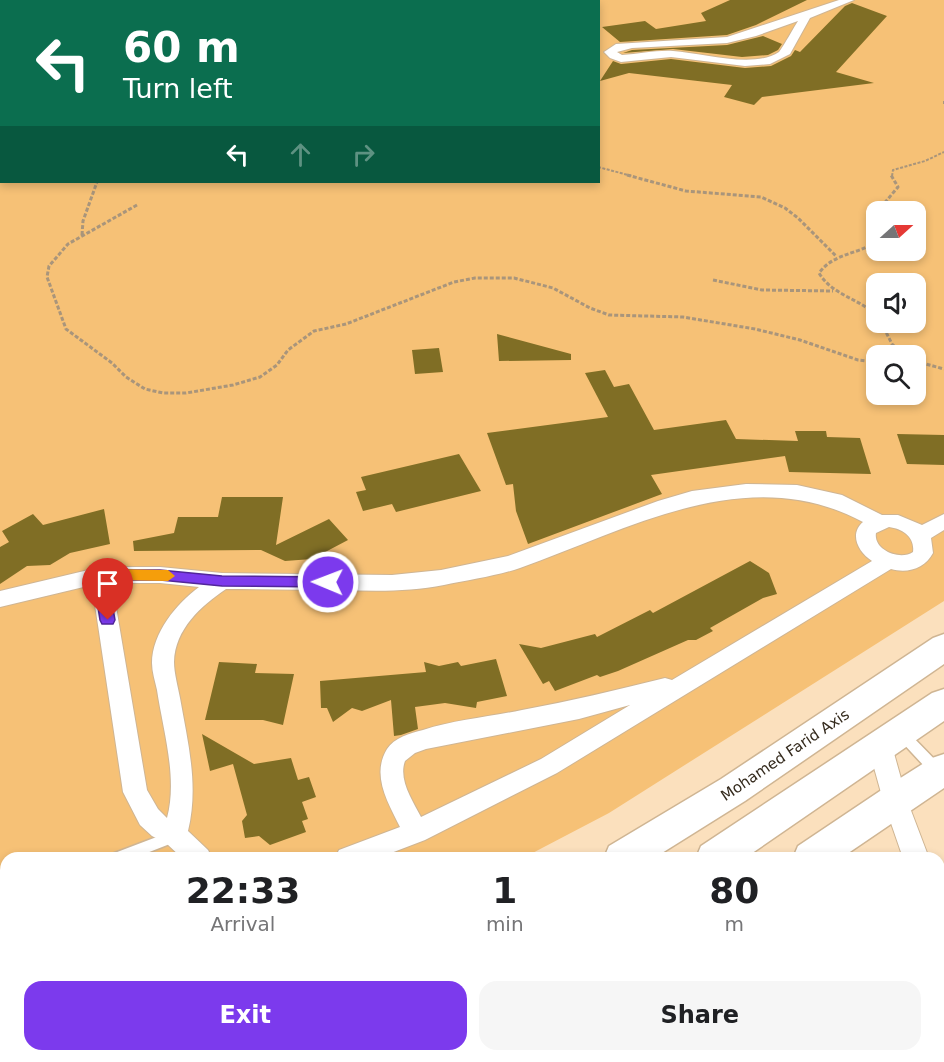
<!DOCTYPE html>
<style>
:root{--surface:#fff;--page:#f6f6f6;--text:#202124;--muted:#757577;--accent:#7c3aed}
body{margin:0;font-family:"DejaVu Sans",sans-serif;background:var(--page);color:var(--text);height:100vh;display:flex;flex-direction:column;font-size:22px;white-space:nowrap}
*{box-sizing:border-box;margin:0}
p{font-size:20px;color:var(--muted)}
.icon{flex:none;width:33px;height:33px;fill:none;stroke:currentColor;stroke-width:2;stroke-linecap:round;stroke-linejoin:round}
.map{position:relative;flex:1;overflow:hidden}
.drawer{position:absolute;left:0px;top:852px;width:945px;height:210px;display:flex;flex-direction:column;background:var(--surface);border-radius:18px 18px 0 0;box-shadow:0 3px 9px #0003}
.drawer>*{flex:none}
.guide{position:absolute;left:0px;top:0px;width:600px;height:183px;box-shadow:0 3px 9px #0003;background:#0b6e4f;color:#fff;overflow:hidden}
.needle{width:39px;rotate:69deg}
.fabs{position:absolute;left:866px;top:201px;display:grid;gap:12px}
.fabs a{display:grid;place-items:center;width:60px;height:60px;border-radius:12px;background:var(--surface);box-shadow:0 3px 9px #0003;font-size:30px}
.pin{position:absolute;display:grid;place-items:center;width:51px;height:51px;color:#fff;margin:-62px -26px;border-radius:50% 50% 50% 0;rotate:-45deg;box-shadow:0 0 6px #0007}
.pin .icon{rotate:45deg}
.me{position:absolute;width:66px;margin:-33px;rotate:271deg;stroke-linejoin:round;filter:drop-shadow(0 0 4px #0008)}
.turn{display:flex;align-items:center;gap:21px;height:126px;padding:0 24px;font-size:27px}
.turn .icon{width:78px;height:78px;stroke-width:2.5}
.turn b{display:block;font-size:42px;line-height:51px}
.lanes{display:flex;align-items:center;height:57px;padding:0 24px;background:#0003;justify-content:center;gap:30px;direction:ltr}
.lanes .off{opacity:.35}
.eta{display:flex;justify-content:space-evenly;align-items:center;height:102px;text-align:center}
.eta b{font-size:36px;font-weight:700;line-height:42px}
.button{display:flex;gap:12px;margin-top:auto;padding:12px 24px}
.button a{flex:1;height:69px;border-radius:18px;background:var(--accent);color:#fff;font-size:24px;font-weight:700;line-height:69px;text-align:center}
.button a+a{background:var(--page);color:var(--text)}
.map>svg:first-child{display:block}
</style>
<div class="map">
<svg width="944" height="1062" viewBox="0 0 944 1062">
<rect width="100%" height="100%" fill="#fbe0bd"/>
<path fill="#f6c176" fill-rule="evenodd" d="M0,0H944V601L609,813L523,858H6V1035L0,1038ZM2,2H598V182H2ZM876,212H915V250H876ZM876,284H915V322H876ZM876,356H915V394H876Z"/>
<path fill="#806e25" d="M730,0H807L756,25L727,35L620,42L602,27L645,21L656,29L706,21L701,13Z
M852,3L887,16L836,72L874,83L762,97L754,105L724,97L732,85L629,73L600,81L613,61L621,64L671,59L745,68L771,66L791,56L795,50L800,52L845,6Z
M763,36L782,44L778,50L768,55L742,57L673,49L623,53L632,50L727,45Z
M497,334L571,354V360L499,361Z
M439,348L443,372L415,374L412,350Z
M605,370L614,387L629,384L654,430L726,420L736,439L798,441L795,431H826L827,437L860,438L871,474L789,472L785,456L651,475L662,494L528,544L516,511L513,484L506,485L487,433L608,417L585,373Z
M897,434L944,435V465L907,464Z
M459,454L481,491L396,512L392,504L363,511L356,492L366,490L361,477Z
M222,497H283L276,545L329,519L348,540L312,559L285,561L261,550L134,551L133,541L174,533L178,517H218Z
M104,509L110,544L70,553L50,565L27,566L0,584V547L9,542L2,531L33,514L43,525Z
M750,561L769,573L777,594L763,598L710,628L713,631L696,640H688L618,671L600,677L597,675L555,691L549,681L543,684L519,644L541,648L595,634L597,637L650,610L653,613Z
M496,659L507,696L477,702L476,708L445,703L415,707L418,729L401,735L394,736L391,700L362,711L352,708L333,722L327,708H321L320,681L426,672L424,662L439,666L458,662L461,666Z
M219,662L257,664L255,673L294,674L283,725L263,720H205Z
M202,734L254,764L291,758L298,780L309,777L316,797L302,802L308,819L302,821L306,832L270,845L259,836L245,838L242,821L247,815L233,764L210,771Z"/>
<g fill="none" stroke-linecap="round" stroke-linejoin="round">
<defs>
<path id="lane" d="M903,730L907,731L944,769V784L939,782L899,739L897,735L899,731Z
M175,830L180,832L182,836L180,840L134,858H110L112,854Z
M0,890H6V904H0Z
M6,910V935L5,937L0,939V915L1,912Z"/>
<path id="street" d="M839,0H854L810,18L790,54L770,64L745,66L671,57L621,62L610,58L604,52L616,44L727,37ZM798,21C794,27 782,49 779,52C754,69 702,53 673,51C657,50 639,54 622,55L617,52L632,48L727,43L756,36Z
M746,484L797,485L842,495L882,515H898L922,525L944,514V530L931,538L933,553C925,568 908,574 891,569L557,773L425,840L378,858H335L339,850L400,827C388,803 371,775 387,749C394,738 410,733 423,730C454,720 489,717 522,710C570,701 617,690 665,678L672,680L872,561C858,552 849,534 863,522C748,460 630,529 520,568C496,576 469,580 444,585C410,592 374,591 340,590C302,590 264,589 226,589C201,606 175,629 174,662C174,673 178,687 180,698C188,743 199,786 188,831L208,850L212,858H182L166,843L152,836L140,825L123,792L92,585L0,607V591L101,567H160L222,573L392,575L441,570L508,556L658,501L692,491ZM889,527C903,529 915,537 913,552C900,561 873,550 876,533ZM112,583H160L199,587C177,603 152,633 152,663C152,672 155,681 157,690C163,730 178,778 167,818L158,809L147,790ZM630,705L541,759L421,817C413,801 398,780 405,761L415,753L426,749L579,719Z
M880,736L888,739L892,746L907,800L929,858H903L883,800L868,746L872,739Z
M939,909L944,911V948L939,946Z
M894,1056H922L924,1062H896Z"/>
<path id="secondary" d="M944,634V664L745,801L654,858H604L609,846L721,779L933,638Z
M944,689V721L745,858H696L701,846L932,693Z
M944,754V788L841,858H793L798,846L883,789L932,758Z
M115,1056H170L167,1062H112Z
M279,1056H333L330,1062H276Z
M460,1056H512L509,1062H457Z"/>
</defs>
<use href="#lane" stroke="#cfb593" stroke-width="3"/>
<use href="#street" stroke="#cfb593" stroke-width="2"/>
<use href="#secondary" stroke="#cfb593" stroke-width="3"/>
<path stroke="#a9957b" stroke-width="2" stroke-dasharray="3 1.5" stroke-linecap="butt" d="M944,101V104
M598,167L632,176
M892,176L893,170L925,161L944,152"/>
<path stroke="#a9957b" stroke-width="3" stroke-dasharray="4 2" stroke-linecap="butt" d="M627,175L686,191L761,197L785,208L798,218L836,256
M137,205L68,244L49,266L47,277L66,329L112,363L126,377L145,389L163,393H186L233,385L260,377L277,365L288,350L314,331L346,324L454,282L475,278H514L553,288L590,308L609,315L683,317L755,329L800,340L858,360L876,362
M877,212L898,187L891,175
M82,235L83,221L97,182
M876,242C856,255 834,253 819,273C832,295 858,298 876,315
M713,280L762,290L833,291
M881,322L892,344L904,356
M915,361L944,369"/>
<path stroke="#a9957b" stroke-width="4.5" stroke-dasharray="6 4" stroke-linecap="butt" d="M217,1062L233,1056"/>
<use href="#lane" fill="#fff" fill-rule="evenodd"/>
<use href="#street" fill="#fff" fill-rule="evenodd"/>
<use href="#secondary" fill="#fff" fill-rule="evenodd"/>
</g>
<path fill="#7c3aed" stroke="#51269a" stroke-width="1.5" d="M100,570H160L222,576L328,577L335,582L328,587L222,586L160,580H108L115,620L113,624H102L100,620L93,575Z"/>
<path fill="#f59e0b" d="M113,569L168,570L175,576L168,581L113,580L106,575Z"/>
<g text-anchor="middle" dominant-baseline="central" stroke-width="6" stroke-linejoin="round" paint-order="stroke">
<g font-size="15" fill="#342a1d" stroke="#fff">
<text transform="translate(785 755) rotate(-34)">Mohamed Farid Axis</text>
</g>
</g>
</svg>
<div class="fabs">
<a><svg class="needle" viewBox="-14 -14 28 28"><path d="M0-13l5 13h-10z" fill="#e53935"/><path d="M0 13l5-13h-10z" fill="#757577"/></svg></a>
<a><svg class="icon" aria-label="sound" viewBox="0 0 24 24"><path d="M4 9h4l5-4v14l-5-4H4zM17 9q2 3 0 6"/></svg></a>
<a><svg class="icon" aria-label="search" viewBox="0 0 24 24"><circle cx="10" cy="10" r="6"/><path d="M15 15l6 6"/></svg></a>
</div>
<div class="pin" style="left:108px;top:620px;background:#d93025"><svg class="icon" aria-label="arrive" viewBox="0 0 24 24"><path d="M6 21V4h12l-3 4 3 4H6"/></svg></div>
<svg class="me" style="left:328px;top:582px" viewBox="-20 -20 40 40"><circle r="17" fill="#7c3aed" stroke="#fff" stroke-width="3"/><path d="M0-11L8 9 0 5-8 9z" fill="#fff"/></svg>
<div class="guide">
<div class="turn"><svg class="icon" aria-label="left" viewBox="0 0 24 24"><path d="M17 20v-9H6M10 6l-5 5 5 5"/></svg><div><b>60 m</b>Turn left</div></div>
<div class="lanes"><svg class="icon" aria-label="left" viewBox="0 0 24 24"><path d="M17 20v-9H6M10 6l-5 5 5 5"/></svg><svg class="icon off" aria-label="ahead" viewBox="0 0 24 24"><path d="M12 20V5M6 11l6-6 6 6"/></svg><svg class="icon off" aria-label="right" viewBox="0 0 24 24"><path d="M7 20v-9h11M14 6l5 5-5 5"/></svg></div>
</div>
<section class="drawer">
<div class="eta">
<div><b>22:33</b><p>Arrival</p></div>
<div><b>1</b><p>min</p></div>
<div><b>80</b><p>m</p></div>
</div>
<div class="button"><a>Exit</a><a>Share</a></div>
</section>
</div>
